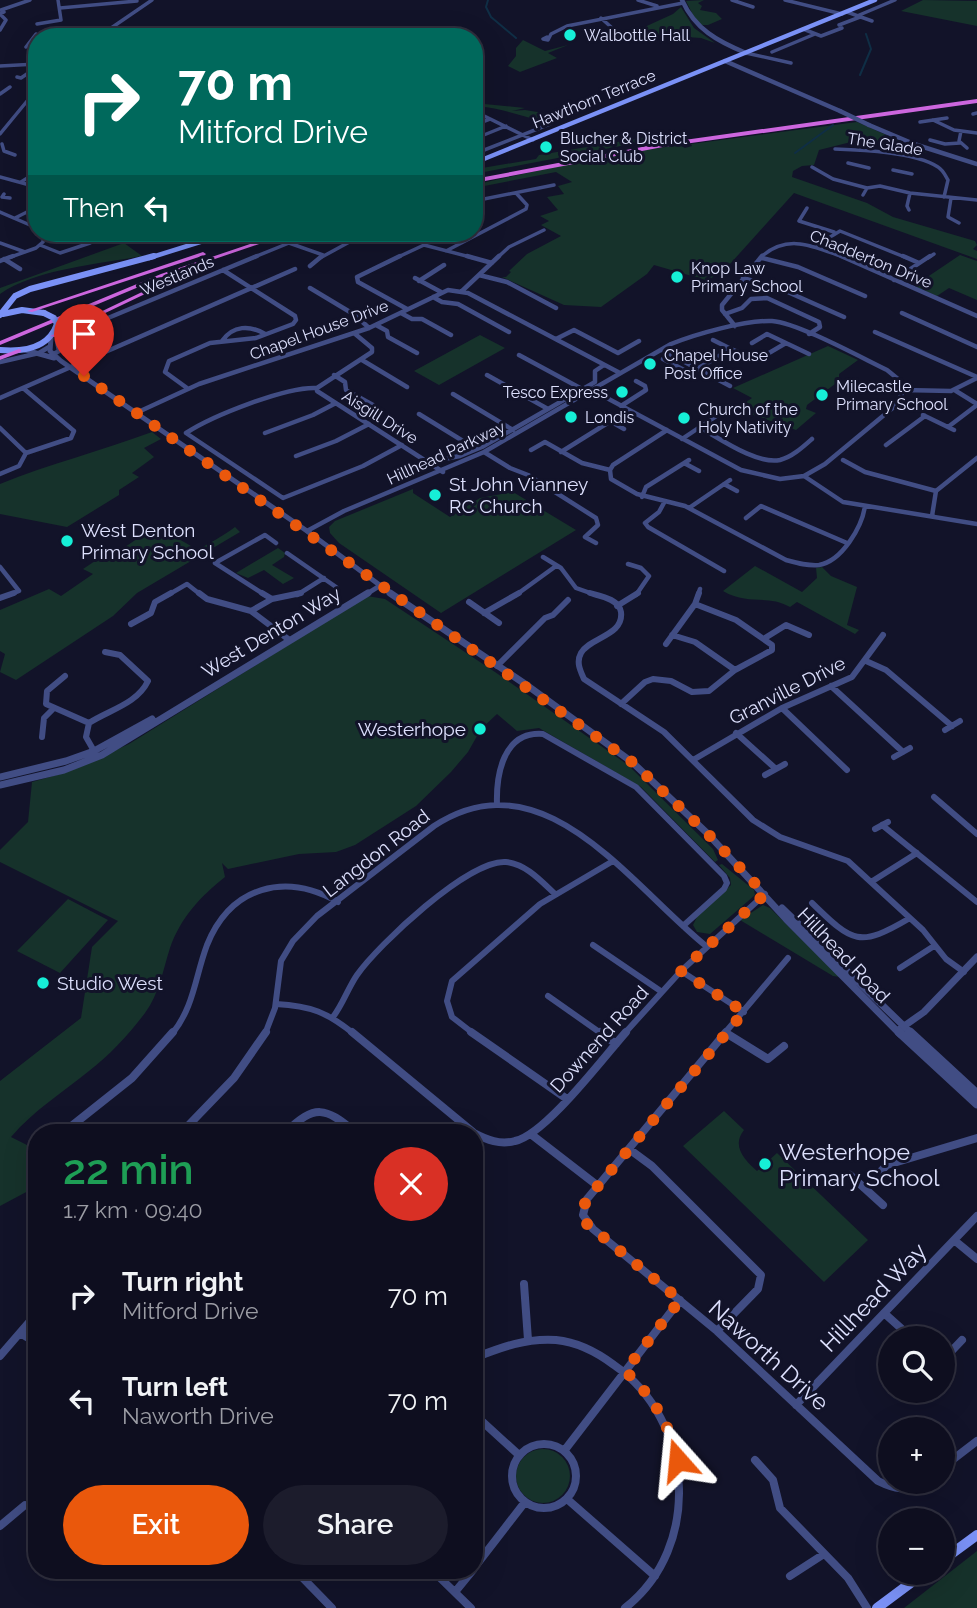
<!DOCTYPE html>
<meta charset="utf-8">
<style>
:root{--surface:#0e0e1f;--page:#1c1c2c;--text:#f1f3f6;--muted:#9b9ca4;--line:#2e2e3d;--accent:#ea580c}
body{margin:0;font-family:Raleway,sans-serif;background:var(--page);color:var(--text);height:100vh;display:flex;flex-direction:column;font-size:26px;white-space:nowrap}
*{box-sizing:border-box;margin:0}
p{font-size:23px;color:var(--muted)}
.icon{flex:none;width:38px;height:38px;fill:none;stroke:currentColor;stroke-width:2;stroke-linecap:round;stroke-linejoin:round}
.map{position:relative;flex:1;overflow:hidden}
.drawer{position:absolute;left:28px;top:1124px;width:455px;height:455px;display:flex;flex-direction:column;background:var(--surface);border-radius:28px;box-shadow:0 7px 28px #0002,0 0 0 2px var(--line)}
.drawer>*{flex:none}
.guide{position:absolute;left:28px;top:28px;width:455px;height:214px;border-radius:28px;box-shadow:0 7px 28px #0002,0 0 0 2px var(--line);background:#00695c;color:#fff;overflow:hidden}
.buttons{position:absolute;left:878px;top:1326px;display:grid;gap:14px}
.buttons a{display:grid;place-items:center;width:77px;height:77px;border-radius:50%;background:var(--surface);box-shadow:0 7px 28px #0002,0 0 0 2px var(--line);font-size:35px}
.pin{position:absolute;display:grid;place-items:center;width:60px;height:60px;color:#fff;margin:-72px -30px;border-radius:50% 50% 50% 0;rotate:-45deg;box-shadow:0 0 7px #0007}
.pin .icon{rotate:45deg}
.me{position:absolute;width:77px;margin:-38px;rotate:342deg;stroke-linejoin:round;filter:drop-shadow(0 0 5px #0008)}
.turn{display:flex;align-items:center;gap:24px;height:147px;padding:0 35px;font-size:32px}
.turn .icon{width:91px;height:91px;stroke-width:2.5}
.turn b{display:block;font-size:49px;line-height:60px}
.then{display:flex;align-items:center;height:66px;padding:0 35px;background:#0003;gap:14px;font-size:26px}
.round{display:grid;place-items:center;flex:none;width:74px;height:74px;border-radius:37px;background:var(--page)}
.head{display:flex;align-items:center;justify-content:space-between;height:119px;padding:0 35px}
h1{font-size:42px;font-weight:600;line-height:52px;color:#1e9e55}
.button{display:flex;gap:14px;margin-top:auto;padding:14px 35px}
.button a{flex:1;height:80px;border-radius:42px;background:var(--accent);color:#fff;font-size:28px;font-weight:600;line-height:80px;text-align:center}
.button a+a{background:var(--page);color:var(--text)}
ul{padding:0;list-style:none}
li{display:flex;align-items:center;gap:21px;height:105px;padding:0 35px}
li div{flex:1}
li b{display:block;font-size:26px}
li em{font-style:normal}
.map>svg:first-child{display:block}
</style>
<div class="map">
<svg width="977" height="1608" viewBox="0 0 977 1608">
<rect width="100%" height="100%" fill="#121329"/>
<path fill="#16322b" d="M704,0L698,3L702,6L700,10L716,13L722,19L708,25H698L686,1Z
M923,0L977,1V26L901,11Z
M681,7L694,28L715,43L701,38L644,34L638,30L673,14Z
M523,40L545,51L568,45L548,53L557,58L520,72L508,66L516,56V48Z
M474,103L525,108L512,111L525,110L569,117C540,130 505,104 474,107Z
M857,122L927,153L875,142H851L819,150L814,165L802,166L793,171L792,177L867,203L893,217L975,241L977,245L973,249L977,251V259L794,193L730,264L721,268L709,281L654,265L647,274L601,307L564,305L502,277H506L511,272L509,271L527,254L561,236L541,225L549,221L540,216L558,210L547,197L564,194L558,186L572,182L556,172L474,188V185C542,169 610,155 679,145L685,148L692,146L691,144Z
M647,137L657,139L474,174L476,169L536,159L539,155Z
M124,243L142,256C100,264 35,269 0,294V288Z
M960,255L977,261V300L949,288L937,296L914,286Z
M480,335L505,348L439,385L414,371Z
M828,346L858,360L839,374V381L807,405L806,409L816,413L796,430L736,409L752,398L733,388Z
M152,432L161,439L144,448L154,457L132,473L139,477L119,490V495L67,527L0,514V484C49,464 101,451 152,432Z
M413,489V493L450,517L480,498L513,492L576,530L441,613L339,543L330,533L329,527L335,521Z
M156,526L198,550C212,541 222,537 235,527L240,532L137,593L113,616L16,680L0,672L5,654L0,651V610L49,589L61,596L93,574L83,569L113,549H122Z
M278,548L285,553L284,557L272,565L294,578L283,584L264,570L248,578L236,573Z
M755,566L802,592L817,578L816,568L822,567L831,576L857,587L847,625L859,630L855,634L797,602L790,607C768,594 748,606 723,591Z
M367,596L385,599L495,672L628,765L713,849L718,860L715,862L641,787L539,728L517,731L497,714L481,729L468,752L451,772L416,806L355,845L336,852L299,854L228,869L222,863L225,877C200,897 181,917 170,948C163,970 159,994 145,1013C129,1034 110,1055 89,1071C62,1093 34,1110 11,1137L37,1150V1156L30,1190L0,1206V1081L81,1018L92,947L118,921L0,862V850L28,822L32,782L67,772L129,744Z
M722,864L754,890L755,895L710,934L697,932L693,925L697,917L731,885L730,878L719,865Z
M68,899L108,920L60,973L17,951Z
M763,905L770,908L840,977L833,976L740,920Z
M724,1111L744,1130C731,1146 745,1160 757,1171L777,1153L868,1240L824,1282L683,1146Z
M516 1476a27 27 0 1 1 54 0a27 27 0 1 1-54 0Z
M977,1551V1608H904Z"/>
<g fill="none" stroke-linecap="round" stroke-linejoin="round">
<path stroke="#0f2e45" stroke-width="2" d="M488,0L486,7L491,17L516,38
M860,75L871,49L866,34
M795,153L833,125"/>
<path stroke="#414d84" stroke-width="3.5" d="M638,0L657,6
M732,0L753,7
M785,0L842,14
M60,8L137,1
M1,10L30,0
M847,12L872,21
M857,16L895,0
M601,18L611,27
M37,24L61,20L58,0
M839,25L860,17
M803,29L821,36L842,28
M0,30L6,20L0,14L4,12L2,10
M98,37L152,0
M547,37L543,39L548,40L551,34L567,26L683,3
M26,47L36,34
M772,52L815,34
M746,53L791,63
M0,66L37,64
M17,77L21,78L37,67
M0,94L10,87
M474,111L533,140
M973,114L977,113
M933,120L954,130L977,133
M920,122L947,118
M474,125L490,119
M961,131L959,141L967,148
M0,134L37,89
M474,139L506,126
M930,140L945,144L960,143
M2,144L4,151L15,155
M835,149C862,150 915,152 938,167C943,170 945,175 948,180L944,197
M474,154L550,124
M848,163L869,168
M812,167L833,179L867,188
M893,170L912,174
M0,177L37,187
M21,182L37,172
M4,194L2,197L10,198
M863,195L867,188L880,186L910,193L977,200
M951,198L948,217L959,223
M474,201L554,185
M807,208L799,221L834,232
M909,210L907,206L910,193
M0,212L37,228
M15,218L37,207
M0,243L25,252
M40,245L60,253L90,243
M814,247L840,231L907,258
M446,251L526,209L527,205L516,193
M8,258L36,248L43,242L44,233
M252,258L289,243L323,255
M320,258L353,240L383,233
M396,258L424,245L474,258
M497,258L509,247L544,230
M760,258C788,232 814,247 846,258
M928,258L934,254"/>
<path stroke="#414d84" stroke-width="4.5" d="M400,256L357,277L358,282L407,309
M467,256L492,263
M841,256L977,316
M903,256L919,263
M762,258L798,267L865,296
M4,259L20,269
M0,261L13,256
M310,266L322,256
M479,275L507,282L556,308
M415,278L441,292
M743,278L781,289L844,317
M894,280L930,256
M419,281L444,265
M310,288L355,315L369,328
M462,291L499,256
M433,297L442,302L458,304L509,332
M401,313L412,319H422L451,335
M902,313L977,347
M725,314L742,308L751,299L767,298L819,322L820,327L809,334
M376,325L387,331L388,337L417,353
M735,326L722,310V305L762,256
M875,332L977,377
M354,333L372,348V352L317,388V391L443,472
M556,339L574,330L618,353L639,341
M713,340L731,349
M222,341C233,325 250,325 265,334
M752,343L767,334L809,354
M662,350L730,386
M519,355L582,389
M50,356L59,351L57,341L60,338L257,256
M663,359L686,371
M362,360L407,387
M0,362L39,353L49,347
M697,369L731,349L757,360L786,343
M334,375L345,382L346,390L373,405
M487,375L548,409
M23,388L74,431L71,438L26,453
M187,388L165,372L169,361L210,343L256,338L293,324L296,320L295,316L223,270
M317,388C287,386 212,416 186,433L283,498L363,466L402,445
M904,390L951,391L977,378
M956,391L977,404
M453,394L513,430
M0,398L295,269
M621,406L646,390L645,386L636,381
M136,413L199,384L369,328L448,290L468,293L620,373
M419,414L476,449
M923,415L954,430
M610,421L624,429
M699,427C719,438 757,465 780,460C792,457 803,447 812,439
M948,427L977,405
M0,428L26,453L19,466L0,474
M667,430L613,465L610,470L611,479L637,494L685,506L786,560C797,563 807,566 819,565C842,561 862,527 865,506
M265,433L313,415L336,403
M682,439L727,409
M886,445L925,416
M531,450L545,442L582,463L610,470
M484,452L510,468L528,475L596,518L598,525L585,537L596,543
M561,452L614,419
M296,456L336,441L369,424
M843,460L865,472L936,491
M428,462L460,456L482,447L595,382V371L604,365
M684,463L699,471
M804,476L843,502L977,524
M724,484L737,491
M642,497L646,487L689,460
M665,501L659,512L645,523L648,527L724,571
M689,508L730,480
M932,516L936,491L977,458
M746,518L761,506L847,543
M307,531L344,511L484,452L671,344C696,334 745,320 772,321C798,323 860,357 887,370L898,379L904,390L895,406L825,464L804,476L780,479L741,470L592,390
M287,553L336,587
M543,557L561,568L576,588L596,595
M628,564L641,568L649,576L636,595
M0,567L19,591L9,595
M168,595L187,584L201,595
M265,595L215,563L265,535L276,543
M297,595L324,578
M516,595L556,566
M698,595L700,589"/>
<path stroke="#414d84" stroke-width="6" d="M199,593L207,599L251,611L288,639
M590,593C600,596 619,599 621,612C624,636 590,637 581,653C576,662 580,670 584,679L664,732L753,820L780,837L848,861L923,930L946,959L964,972
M0,598L14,593
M272,599L301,593
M469,602L499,623
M617,606L638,593
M251,611L272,599L262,593
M484,613L519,593
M131,624L151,613L155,602L171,593
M672,635L695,642L735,670
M765,638L786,625L809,635
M666,644L695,604L699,593
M866,661L886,670L952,726
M497,666L545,618L553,615L568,600
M65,676L47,691L46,704L89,723
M831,686L903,752
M621,704L645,682L653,679L671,681L692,692L709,691L735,670L772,650V645L736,620L695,604
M782,708L847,770
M945,730L960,721
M736,733L776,769
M42,737L44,718L53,709
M94,751L86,737L89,723C109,710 137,704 148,681L120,655L105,652
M894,757L910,748
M693,760L782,708L852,677L883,635
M765,775L785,764
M934,797L977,834
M497,805C496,775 503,731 543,734L636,787L724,876L727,883L724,889L683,926
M882,825L977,902
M875,829L888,822
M871,882L917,853
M812,903C853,943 859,948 910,918
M593,945L662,992
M900,968L934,946
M681,971L744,1012
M548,996L602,1034
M276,1004C311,1006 327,1012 354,1034
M333,1017C343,1004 348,988 357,975C378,945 469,859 506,862C526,864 541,881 555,894
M172,1034C194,1007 195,977 207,945C231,886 285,872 338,902
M265,1034L275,1008L281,961L293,941L317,916L434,826C543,754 630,885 706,946
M474,1034L452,1017L447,1001L452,981L540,904L613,861
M624,1034L681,971L765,894
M724,1034L788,958"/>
<path stroke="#414d84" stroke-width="8" d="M352,1032L473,1132
M471,1032L567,1099
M600,1032L616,1044
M726,1032L587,1199L583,1215L593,1229L717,1331L878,1481C894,1489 907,1492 923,1482
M726,1033L768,1059L784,1046
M64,1132L132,1078L173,1032
M182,1132L234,1078L266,1032
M286,1132C315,1104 325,1107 355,1132
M474,1133C487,1140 500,1145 515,1141C545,1135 603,1058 626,1032
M532,1135L598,1186
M629,1149L652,1166L761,1275L758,1289L717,1331
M850,1175L883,1205
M864,1188L887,1165L977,1138
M954,1240L977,1259
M524,1284L528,1340
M884,1313L913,1339
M20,1333L37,1343
M0,1356L37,1313
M474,1358C502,1347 526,1338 556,1340C577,1342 598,1353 614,1365C694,1420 703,1547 625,1608
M943,1360L962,1340
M796,1405L977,1216
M474,1414L519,1455
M512 1476a32 32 0 1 1 64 0a32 32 0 1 1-64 0Z
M564,1451L680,1300
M755,1460L773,1480L780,1508L848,1578L867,1608
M943,1467L977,1441
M567,1499L655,1576
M0,1526L25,1505L37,1509
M474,1568L525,1502
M295,1570L332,1608
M432,1570L471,1608
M790,1576L824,1554
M455,1592L473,1570"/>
<path stroke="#414d84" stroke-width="4.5" d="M682,0C695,29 717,41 746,53
M725,61L840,111
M869,125L914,144L977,164"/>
<path stroke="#414d84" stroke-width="5" d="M51,338L50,351L61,361L307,531L393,595
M25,350L54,358
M365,595L381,585"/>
<path stroke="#414d84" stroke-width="7" d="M390,593L528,686L632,762L708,834L786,919L900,1034
M0,777L66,761L94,751L152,719
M0,785L64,770L102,755L368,593
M782,908L912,1034
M900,1029L924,1012L977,957"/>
<path stroke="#414d84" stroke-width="9" d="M899,1032L977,1104
M910,1032L977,1094"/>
<path stroke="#7a91f6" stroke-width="4.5" d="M474,163L875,0
M149,258L229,233"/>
<path stroke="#7a91f6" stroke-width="6" d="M3,314L22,310L44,313
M0,315L15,296L30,289L154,256
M0,350C23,352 49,348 57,324"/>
<path stroke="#7a91f6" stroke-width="10" d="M943,1560L977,1535
M877,1608L924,1573"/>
<path fill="#cc66de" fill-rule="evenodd" d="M977,99V103L663,147L474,183V179L663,143Z
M283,233H291L165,276L0,345V341L161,274Z
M203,252L206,254L205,255L32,312L27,311Z
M184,272L189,273L55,337L50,336Z
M19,349L21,350V352L0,360V356Z"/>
<path stroke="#414d84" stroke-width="4.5" d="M840,111L869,125"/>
<path stroke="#7a91f6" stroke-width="6" d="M44,313L54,318L57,324"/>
</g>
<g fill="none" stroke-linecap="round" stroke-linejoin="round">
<path stroke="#ea580c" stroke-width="12" stroke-dasharray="0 21.6" d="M84,376L632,762L708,834L765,894L681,971L744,1012L587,1199L583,1208L586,1223L680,1300L625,1371C653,1396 669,1424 678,1460"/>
</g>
<g fill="#16efd7" stroke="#121329" stroke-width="2.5">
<circle cx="570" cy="35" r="7"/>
<circle cx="546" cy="147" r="7"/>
<circle cx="677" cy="277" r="7"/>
<circle cx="650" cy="364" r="7"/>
<circle cx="622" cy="392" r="7"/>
<circle cx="822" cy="395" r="7"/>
<circle cx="571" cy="417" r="7"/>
<circle cx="684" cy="418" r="7"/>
<circle cx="435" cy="495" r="7"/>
<circle cx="67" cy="541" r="7"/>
<circle cx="480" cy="729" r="7"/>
<circle cx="43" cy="983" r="7"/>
<circle cx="765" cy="1164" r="7"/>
</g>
<g text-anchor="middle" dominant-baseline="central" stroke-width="6" stroke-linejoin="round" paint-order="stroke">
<g font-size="16" fill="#dde0fd" stroke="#121329" text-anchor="start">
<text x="584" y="35">Walbottle Hall</text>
<text x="560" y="138">Blucher &amp; District<tspan x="560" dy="18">Social Club</tspan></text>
<text x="691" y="268">Knop Law<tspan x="691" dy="18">Primary School</tspan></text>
<text x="664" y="355">Chapel House<tspan x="664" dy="18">Post Office</tspan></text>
<text x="836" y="386">Milecastle<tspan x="836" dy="18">Primary School</tspan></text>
<text x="608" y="392" text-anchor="end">Tesco Express</text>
<text x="698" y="409">Church of the<tspan x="698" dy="18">Holy Nativity</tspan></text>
<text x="585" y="417">Londis</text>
</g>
<g font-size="16" fill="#dde0fd" stroke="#121329">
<text transform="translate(594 99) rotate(-22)">Hawthorn Terrace</text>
<text transform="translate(885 144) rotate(9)">The Glade</text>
<text transform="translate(871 259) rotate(22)">Chadderton Drive</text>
<text transform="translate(177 276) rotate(-23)">Westlands</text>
<text transform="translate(319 330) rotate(-20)">Chapel House Drive</text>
<text transform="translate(380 417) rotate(32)">Aisgill Drive</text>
<text transform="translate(446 453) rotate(-25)">Hillhead Parkway</text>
</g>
<g font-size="19" fill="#dde0fd" stroke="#121329" text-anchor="start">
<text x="449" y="484">St John Vianney<tspan x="449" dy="22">RC Church</tspan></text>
<text x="81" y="530">West Denton<tspan x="81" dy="22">Primary School</tspan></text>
<text x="466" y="729" text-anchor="end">Westerhope</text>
<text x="57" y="983">Studio West</text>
</g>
<g font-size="19" fill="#dde0fd" stroke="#121329">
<text transform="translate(271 632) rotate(-31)">West Denton Way</text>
<text transform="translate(787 690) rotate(-27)">Granville Drive</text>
<text transform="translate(376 853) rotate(-38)">Langdon Road</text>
<text transform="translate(844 955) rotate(46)">Hillhead Road</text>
<text transform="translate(599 1039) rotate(-48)">Downend Road</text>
</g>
<g font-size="23" fill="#dde0fd" stroke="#121329" text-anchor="start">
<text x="779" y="1151">Westerhope<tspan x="779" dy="26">Primary School</tspan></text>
</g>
<g font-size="23" fill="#dde0fd" stroke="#121329">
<text transform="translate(873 1297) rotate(-46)">Hillhead Way</text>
<text transform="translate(769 1355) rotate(42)">Naworth Drive</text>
</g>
</g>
</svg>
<div class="buttons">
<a><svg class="icon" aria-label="search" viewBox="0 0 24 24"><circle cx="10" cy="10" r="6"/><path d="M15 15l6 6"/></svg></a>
<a>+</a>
<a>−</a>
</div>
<div class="pin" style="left:84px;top:376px;background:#d93025"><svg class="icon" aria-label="arrive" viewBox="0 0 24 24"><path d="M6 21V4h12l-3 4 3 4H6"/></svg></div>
<svg class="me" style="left:678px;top:1460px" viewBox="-20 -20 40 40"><path d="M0-17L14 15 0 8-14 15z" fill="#ea580c" stroke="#fff" stroke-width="4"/></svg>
<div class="guide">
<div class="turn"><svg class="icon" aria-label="right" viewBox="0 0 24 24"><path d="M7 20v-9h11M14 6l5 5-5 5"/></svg><div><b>70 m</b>Mitford Drive</div></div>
<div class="then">Then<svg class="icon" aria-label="left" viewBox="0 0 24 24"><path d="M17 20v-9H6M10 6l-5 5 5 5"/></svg></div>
</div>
<section class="drawer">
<div class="head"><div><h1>22 min</h1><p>1.7 km · 09:40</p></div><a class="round" style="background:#d93025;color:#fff"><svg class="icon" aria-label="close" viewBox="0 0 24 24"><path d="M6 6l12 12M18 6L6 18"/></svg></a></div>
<ul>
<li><svg class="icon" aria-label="right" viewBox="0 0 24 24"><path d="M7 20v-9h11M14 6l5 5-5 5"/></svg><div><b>Turn right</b><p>Mitford Drive</p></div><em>70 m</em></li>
<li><svg class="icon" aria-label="left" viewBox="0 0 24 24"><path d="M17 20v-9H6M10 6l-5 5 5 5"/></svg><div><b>Turn left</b><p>Naworth Drive</p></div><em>70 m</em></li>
</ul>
<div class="button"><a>Exit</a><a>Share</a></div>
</section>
</div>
